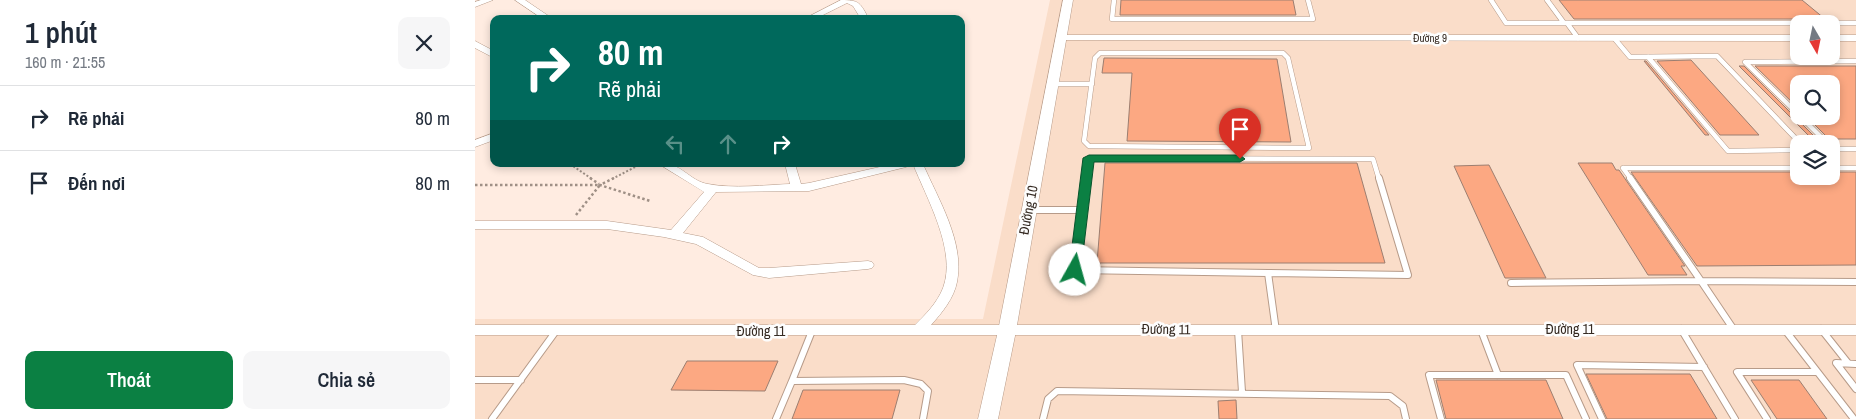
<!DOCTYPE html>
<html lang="vi">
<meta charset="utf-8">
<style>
:root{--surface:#fff;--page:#f6f6f7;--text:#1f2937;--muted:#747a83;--line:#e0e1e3;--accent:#0b8043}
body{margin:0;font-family:"Archivo Narrow",sans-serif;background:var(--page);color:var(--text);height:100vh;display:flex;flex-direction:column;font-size:19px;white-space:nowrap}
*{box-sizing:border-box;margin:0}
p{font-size:16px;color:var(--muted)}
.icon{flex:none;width:28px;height:28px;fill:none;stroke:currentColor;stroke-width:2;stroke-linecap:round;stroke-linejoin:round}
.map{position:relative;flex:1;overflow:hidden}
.drawer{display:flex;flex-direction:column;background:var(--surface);width:475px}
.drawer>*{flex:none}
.banner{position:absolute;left:15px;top:15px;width:475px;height:152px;border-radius:10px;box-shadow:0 2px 8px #0003;background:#00695c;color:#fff;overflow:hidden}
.needle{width:32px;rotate:171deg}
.tools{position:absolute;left:1315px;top:15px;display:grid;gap:10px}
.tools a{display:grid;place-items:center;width:50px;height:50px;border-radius:10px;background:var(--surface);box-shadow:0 2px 8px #0003;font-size:25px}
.pin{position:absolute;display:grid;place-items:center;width:42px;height:42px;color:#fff;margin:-51px -21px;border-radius:50% 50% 50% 0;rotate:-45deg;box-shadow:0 0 5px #0007}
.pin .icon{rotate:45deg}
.me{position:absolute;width:55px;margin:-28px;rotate:7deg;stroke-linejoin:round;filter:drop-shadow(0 0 4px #0008)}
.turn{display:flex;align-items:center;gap:18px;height:105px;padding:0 25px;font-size:22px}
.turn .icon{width:65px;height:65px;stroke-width:2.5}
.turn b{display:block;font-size:35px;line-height:42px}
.lanes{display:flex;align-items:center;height:48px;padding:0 25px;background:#0003;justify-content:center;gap:25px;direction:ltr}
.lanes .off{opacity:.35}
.round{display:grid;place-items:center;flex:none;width:52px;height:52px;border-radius:10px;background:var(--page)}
.summary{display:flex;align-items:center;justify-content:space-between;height:85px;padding:0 25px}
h1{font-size:30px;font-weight:600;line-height:38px}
.cta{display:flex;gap:10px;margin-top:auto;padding:10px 25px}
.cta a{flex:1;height:58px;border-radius:10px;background:var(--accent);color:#fff;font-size:20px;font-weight:600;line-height:58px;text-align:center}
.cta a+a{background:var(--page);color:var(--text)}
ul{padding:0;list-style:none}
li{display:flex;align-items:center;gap:15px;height:65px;padding:0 25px;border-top:1px solid var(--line)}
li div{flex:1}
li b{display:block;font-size:19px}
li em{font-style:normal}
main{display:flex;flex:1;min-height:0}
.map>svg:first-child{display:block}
</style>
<main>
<section class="drawer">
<div class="summary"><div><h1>1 phút</h1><p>160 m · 21:55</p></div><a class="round"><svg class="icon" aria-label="close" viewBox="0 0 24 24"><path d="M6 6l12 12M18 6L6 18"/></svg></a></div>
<ul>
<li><svg class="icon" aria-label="right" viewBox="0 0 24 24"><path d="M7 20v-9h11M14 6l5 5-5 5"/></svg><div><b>Rẽ phải</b></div><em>80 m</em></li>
<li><svg class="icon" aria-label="arrive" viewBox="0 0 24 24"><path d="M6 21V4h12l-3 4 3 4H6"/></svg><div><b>Đến nơi</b></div><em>80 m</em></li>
</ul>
<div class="cta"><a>Thoát</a><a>Chia sẻ</a></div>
</section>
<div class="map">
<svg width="1381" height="419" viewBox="0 0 1381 419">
<rect width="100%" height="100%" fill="#ffece1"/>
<path fill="#faddc9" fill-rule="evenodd" d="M575,0H1381V419H0V319H508ZM1324,24H1356V56H1324ZM1324,84H1356V116H1324ZM1324,144H1356V176H1324Z"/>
<path fill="#fca882" stroke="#9c7e70" d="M646,0H818L821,15H645Z
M1084,0H1327L1350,19H1099Z
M629,58L802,59L816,142L652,141L657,73H627Z
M1216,60L1284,135H1245L1182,61Z
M1169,61H1171L1234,135H1230Z
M1264,66H1269L1342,139H1337Z
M1280,66H1381V139H1354L1331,116H1356V84H1324V109Z
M630,163H882L910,263H622Z
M1103,163H1137L1141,170H1144L1210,266H1206L1212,275H1173Z
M1014,165L1071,278H1030L979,166Z
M1156,172H1324V176H1356V172H1381V265L1222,266Z
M212,361H303L290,391L196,390Z
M1111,374H1215L1242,419H1132Z
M961,380H1071L1088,419H971Z
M1276,380H1324L1352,419H1302Z
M328,390H425L417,419H317Z
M761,400L762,419H744L743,401Z"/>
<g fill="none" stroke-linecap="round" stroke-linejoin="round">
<defs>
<path id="lane-far1" d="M639,0L637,19H838L833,0
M1016,0L1031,23H1381
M1072,0L1089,23
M1092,23L1103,38
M1139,38L1155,57L1242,56L1326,144
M625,53H808L813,58L834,148L614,146L609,141L620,58Z
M1173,57L1253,151L1324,150
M577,84H617
M1324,115L1270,62L1381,61
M1325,116L1353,144
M1356,147L1359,149H1381
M1148,168L1156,179
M1148,168H1324
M1356,168H1381
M611,179L614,158L898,159L904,179"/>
<path id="lane" d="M612,178L600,270L793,273
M1155,178L1226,281L1381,282
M554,210H607
M793,273L933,275L904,178
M793,273L801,331
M1036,283L1226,281L1259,330
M1206,329L1260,419
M1346,329L1373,363
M763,330L767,392
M1006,330L1023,375
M1310,330L1379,419
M1381,364L1361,363L1381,389
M0,380H46
M317,381L337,331
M17,419L81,331
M301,419L317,381L429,380L446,384L453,391L448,419
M568,419L573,399L582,391L915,396L928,406L931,419
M966,419L954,375H1091L1111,419
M1127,419L1102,365L1229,367
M1292,419L1262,372H1342"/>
<path id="street" d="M6,0H18L0,7V2Z
M40,0H50L78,19H68Z
M366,0C385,0 385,3 394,19H386L378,6L372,3L340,19H329Z
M587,35H1324V41L584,40L583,38Z
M1356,35H1381V41H1356Z
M0,41L19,51V58L0,48Z
M19,133V140L0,147V140Z
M184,164C207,162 214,181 233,184C259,189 289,185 315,184L310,164H320L326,184L334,183L418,164H436L431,167L334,191L241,192L208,233L228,237L284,268H294L393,261L397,262L399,265L397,268L393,269L294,278L278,275L221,244L189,237L132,229H0V221H132L196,230L229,192Z
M438,164H448C463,199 490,242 482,282C479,298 467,313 456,325H1381V335H0V325H440C451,314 462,303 468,288C482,251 452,199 438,164Z"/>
<path id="secondary" d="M588,0H598L541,331L523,419H503L523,331Z"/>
</defs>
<use href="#lane-far1" stroke="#b79b89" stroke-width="5.5"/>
<use href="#lane" stroke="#b79b89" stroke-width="8"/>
<use href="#street" stroke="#b79b89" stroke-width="1"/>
<use href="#secondary" stroke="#b79b89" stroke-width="1"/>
<path stroke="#9f9086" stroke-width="2" stroke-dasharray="2 2" stroke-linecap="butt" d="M95,164L117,179
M137,179L166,164"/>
<path stroke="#9f9086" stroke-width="2.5" stroke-dasharray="2.5 2.5" stroke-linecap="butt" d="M115,178L124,184
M139,178L125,185L175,201
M0,185H125
M101,215L125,185"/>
<use href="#lane-far1" stroke="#fff" stroke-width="4.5"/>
<use href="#lane" stroke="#fff" stroke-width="6"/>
<use href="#street" fill="#fff" fill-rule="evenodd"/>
<use href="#secondary" fill="#fff" fill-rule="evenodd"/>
</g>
<path fill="#0b8043" stroke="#07532c" d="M614,155H765L770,159L765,162H619L606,270L600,275L594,270L608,158Z"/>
<g text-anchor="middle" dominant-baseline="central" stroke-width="5" stroke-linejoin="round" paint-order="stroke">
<g font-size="11" fill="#352a22" stroke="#fdfdfd">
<text x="955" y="38">Đường 9</text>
</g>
<g font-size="14" fill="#352a22" stroke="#fdfdfd">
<text transform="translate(553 210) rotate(-79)">Đường 10</text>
<text transform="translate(691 329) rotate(1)">Đường 11</text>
<text x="1095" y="329">Đường 11</text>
<text x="286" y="331">Đường 11</text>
</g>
</g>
</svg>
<div class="tools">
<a><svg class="needle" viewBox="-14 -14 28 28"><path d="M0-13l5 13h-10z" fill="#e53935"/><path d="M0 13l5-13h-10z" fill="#747a83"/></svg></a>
<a><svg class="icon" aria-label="search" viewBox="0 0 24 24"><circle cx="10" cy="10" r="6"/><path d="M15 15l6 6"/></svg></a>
<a><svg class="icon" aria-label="layers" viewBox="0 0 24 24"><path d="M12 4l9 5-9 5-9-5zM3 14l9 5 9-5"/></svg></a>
</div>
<div class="pin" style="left:765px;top:159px;background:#d93025"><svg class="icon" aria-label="arrive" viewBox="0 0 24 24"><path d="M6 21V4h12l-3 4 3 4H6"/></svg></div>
<svg class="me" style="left:600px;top:270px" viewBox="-20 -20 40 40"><circle r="19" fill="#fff"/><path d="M0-13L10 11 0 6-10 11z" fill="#0b8043"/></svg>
<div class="banner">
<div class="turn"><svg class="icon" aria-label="right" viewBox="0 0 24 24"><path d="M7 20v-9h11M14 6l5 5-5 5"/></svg><div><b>80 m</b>Rẽ phải</div></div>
<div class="lanes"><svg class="icon off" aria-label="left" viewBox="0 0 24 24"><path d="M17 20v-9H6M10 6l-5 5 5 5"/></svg><svg class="icon off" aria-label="ahead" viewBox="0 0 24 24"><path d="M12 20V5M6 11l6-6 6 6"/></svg><svg class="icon" aria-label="right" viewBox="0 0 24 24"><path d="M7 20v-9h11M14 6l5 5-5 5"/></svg></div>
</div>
</div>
</main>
